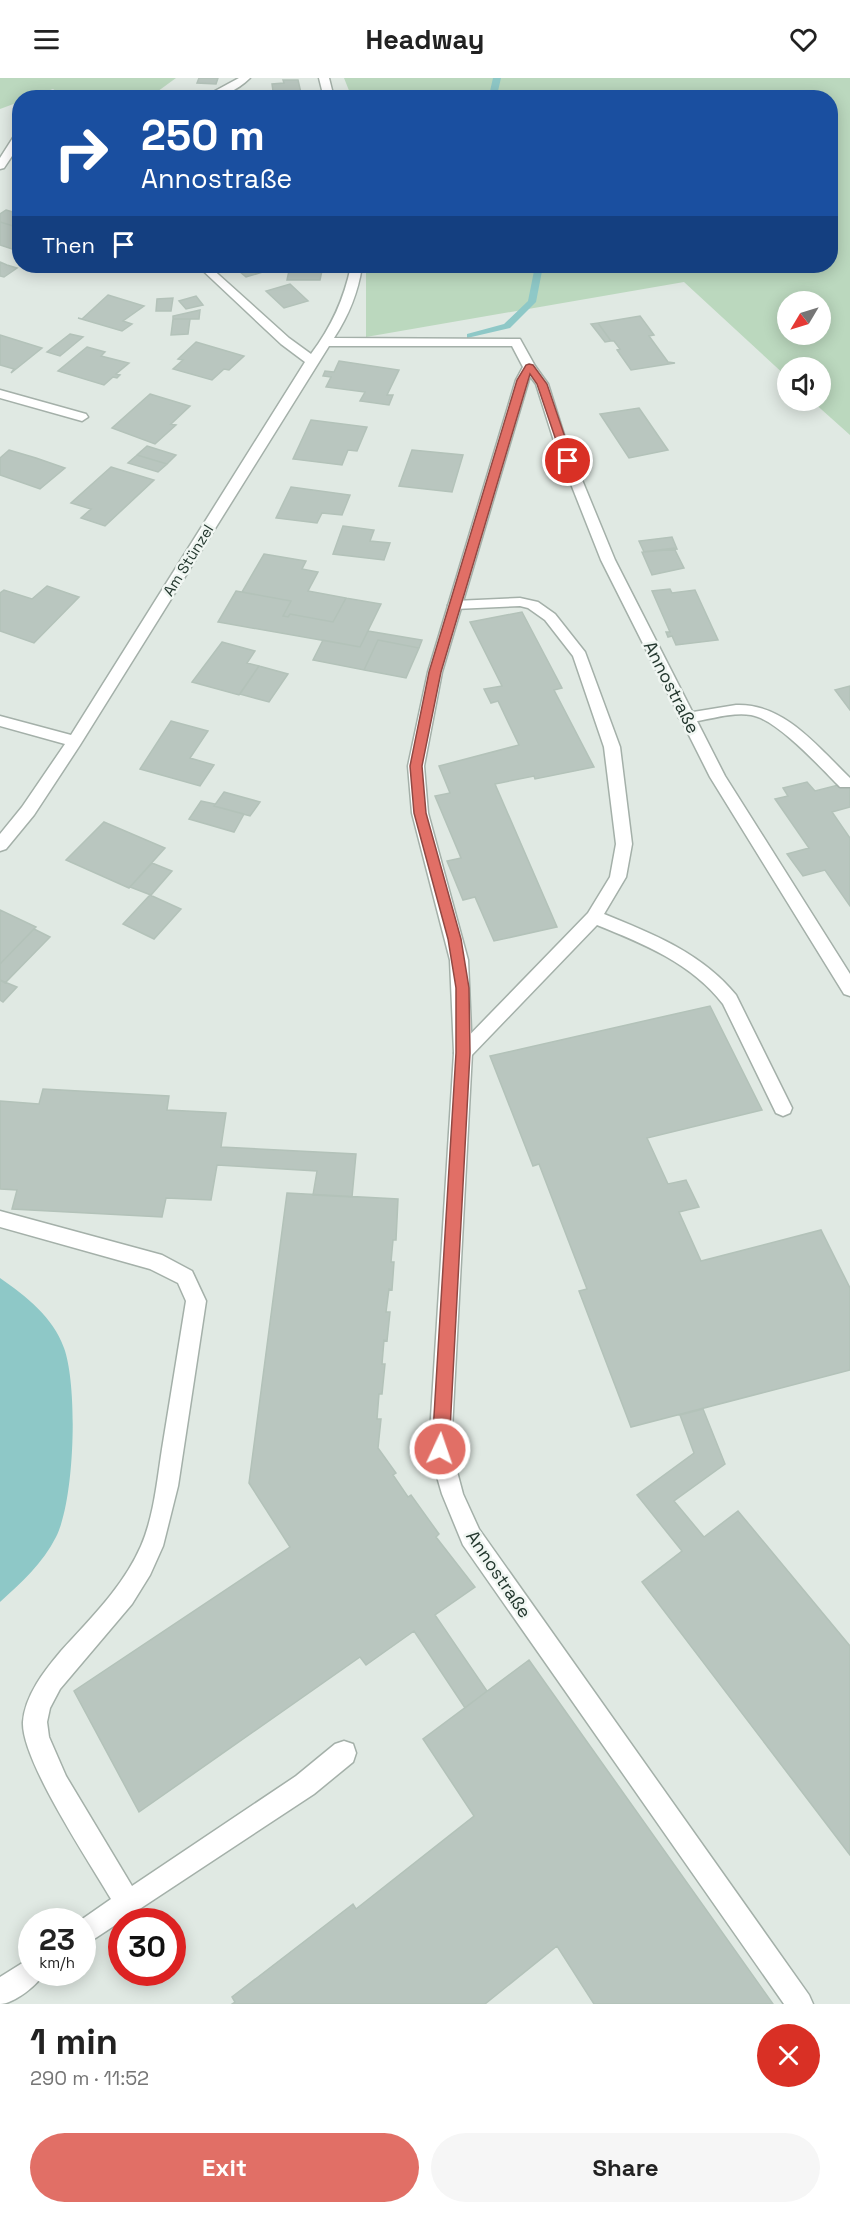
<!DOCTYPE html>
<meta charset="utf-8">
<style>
:root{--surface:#fff;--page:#f6f6f6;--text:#222;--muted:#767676;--accent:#e16f66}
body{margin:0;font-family:"Space Grotesk",sans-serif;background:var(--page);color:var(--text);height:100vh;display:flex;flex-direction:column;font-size:22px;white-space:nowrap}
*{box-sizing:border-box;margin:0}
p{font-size:20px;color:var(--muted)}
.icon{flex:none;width:33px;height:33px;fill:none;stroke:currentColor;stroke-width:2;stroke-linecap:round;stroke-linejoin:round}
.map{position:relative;height:1926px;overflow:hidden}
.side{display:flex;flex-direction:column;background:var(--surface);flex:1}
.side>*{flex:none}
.guide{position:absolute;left:12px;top:12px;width:826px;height:183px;border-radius:24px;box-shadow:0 3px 15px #0003;background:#1a4fa0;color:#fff;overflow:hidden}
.needle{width:39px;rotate:232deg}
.tools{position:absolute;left:777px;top:213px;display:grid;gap:12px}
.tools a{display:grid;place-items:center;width:54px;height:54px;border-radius:50%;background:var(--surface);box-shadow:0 3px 15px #0003;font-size:30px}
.speed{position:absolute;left:18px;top:1830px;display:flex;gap:12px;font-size:30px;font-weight:700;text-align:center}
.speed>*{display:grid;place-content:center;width:78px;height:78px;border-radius:50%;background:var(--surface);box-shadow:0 3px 15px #0003;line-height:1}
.speed small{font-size:15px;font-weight:400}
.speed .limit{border:9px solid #d22;background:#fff;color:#111}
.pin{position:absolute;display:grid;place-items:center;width:51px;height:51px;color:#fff;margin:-26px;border:3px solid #fff;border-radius:50%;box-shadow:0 2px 6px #0007}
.me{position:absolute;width:66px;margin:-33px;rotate:3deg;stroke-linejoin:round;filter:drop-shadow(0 0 4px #0008)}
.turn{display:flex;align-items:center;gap:21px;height:126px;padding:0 30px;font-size:27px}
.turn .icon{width:78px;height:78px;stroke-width:2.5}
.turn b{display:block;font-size:42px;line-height:51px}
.then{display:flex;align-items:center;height:57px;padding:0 30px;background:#0003;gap:12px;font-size:22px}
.round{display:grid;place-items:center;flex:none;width:63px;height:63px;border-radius:32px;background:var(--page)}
.summary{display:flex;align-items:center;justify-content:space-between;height:102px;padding:0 30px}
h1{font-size:36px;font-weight:600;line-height:45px}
.primary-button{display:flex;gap:12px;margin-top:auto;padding:12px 30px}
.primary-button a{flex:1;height:69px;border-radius:36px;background:var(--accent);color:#fff;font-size:24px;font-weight:600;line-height:69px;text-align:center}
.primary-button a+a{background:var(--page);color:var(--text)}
header{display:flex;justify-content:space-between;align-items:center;height:78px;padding:0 30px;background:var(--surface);font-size:27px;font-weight:600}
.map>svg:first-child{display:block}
</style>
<header><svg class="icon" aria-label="menu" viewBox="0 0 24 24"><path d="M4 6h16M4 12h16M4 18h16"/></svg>Headway<svg class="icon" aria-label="heart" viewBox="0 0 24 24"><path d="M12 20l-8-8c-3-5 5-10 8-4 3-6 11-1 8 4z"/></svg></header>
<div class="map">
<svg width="850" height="1926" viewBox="0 0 850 1926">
<rect width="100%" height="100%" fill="#e0e9e3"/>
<path fill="#bbd8be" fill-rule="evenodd" d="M0,0H176L150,19H64L53,11L31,19L20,20L19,24L0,31Z
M344,0H850V357L812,323L820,322V290H788L787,299L684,204L366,259V188H831V20H352ZM788,224H820V256H788Z"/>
<path fill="#8ec8c7" d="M0,1200C26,1218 53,1239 64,1270C78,1308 75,1422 56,1459C43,1485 21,1505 0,1524Z"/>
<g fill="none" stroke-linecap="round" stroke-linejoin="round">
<path fill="#8ec8c7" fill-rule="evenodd" d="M493,0H501L498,13L502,20H495L490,13Z
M535,188H543L536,224L510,250L467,260V256L504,246L528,223Z"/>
</g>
<path fill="#b9c6bf" stroke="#b3c2b9" stroke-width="1.5" d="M199,0H218L216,6L197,5Z
M283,2H298L302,19L274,20L272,6L284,5Z
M6,132L20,136V143L13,148L0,144V136Z
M0,144L20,150V169L15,172L0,167Z
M0,184L7,187L17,190L4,199L0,198Z
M100,188H143L136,193L124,190L120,193Z
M233,188H259L266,193L246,199Z
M290,188H323L320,202H287Z
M290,206L308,223L284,230L266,213Z
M108,217L144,228L123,243L132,246L122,253L78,240L82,241Z
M196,218L203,227L186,231L179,223Z
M173,220L171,233H156L157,221Z
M200,232L199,241H173V238Z
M640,238L654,257L649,258L668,284L675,285L631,292L617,272L620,271L614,263H611L598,245Z
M173,241H190L188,256L171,257Z
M598,245L611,263L605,264L591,246Z
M70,256L83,259L60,278L47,274Z
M0,257L42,270L11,295L14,291L0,287Z
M196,264L244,278L229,292L224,291L212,302L173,291L183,282L178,281Z
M87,269L105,274L101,278L129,285L116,296L120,297L117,300L113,299L104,307L58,293Z
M339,283L399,292L387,317H393L389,327L360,323L365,314L326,309L331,299L323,298L325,293L334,294Z
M150,316L190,328L171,346L176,347L155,366L112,350Z
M639,330L668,372L629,380L600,336Z
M311,342L367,349L357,373L348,372L342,387L293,381Z
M147,368L176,377L167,386L137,377Z
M9,372L36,380L65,390L40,411L0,397V380Z
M412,372L463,377L452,414L399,408Z
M137,377L167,386L158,394L128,385Z
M111,389L154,402L105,448L81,440L91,431L71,425Z
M291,409L350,417L342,437L322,435L317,445L276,440Z
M343,448L374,452L370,463L390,465L384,482L333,476Z
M672,459L677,471L644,474L639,463Z
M674,470L684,490L652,497L642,474Z
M264,476L306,483L302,491L318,494L308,513L346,520L333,544L290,536L288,539L283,538L291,523L242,514Z
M47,508L79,519L34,565L0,553V515L4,512L32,521Z
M670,511L672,515L695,512L718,562L676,567L672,558L668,559L666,554H670L652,513Z
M236,513L291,523L283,538L288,539L290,536L333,544L346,520L381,526L360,569L218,544Z
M522,534L562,610L554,612L594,689L535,701L534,698L495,706L557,849L494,863L475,819L463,822L447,783L461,780L435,718L450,715L439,688L519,667L498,623L491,625L484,611L502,608L470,544Z
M368,553L422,562L419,570L378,562L364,592L313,582L323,562L360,569Z
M378,562L419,570L406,600L364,592Z
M222,564L255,573L247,585L259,588L239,617L192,604Z
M259,588L288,596L269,624L240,616Z
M850,608V632L835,612Z
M171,643L208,653L190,680L214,687L200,708L140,691Z
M807,704L815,713L850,704V729L832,734L850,760V828L825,792L803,798L787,776L809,770L775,721L788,718L783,710Z
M224,714L260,724L250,738L214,728Z
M201,723L215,726L214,728L244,736L234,754L189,741Z
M104,744L165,770L129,810L66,782Z
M152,785L172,793L151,817L130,809Z
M150,817L181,831L154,861L123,846Z
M0,832L36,849L0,886Z
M34,851L50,859L5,905L0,902V886Z
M0,902L17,909L3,924L0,922Z
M710,928L762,1032L647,1060L668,1106L686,1102L699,1129L679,1134L701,1183L821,1152L850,1210V1292L631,1349L579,1213L587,1211L539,1086L533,1088L490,978Z
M43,1011L169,1018L167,1032L226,1035L221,1069L356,1076L352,1119L313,1117L317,1093L217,1087L211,1122L166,1120L162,1139L12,1131L17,1112L0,1111V1023L39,1026Z
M287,1115L398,1121L396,1162H393L391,1184H394L392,1212L389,1211L386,1234H390L387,1263L384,1262L382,1286H385L382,1316H379L377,1341H381L378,1370L396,1395L393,1397L408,1419L411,1417L439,1456L436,1459L475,1509L435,1537L487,1613L465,1630L414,1553L366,1587L360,1579L139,1734L74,1613L290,1469L249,1405Z
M703,1331L725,1386L674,1423L704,1459L738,1433L850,1568V1777L642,1504L682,1473L637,1417L694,1375L680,1337Z
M529,1582L773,1926H594L557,1868L485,1926H232L235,1924L232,1919L353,1826L356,1831L474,1738L423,1661Z"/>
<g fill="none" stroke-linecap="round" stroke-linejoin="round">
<defs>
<path id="service" d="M520,520L538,524L555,536L585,574L620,669L632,766L626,799L604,836C653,856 702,875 736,917L792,1030L790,1035L783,1038L776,1035L723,926C691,885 644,866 597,847L469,980L463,982L457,980L454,975L457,970L588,835L610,799L616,766L604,669L573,578L545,542L528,530L520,528L455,531L448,527L455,523Z
M736,627C784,625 818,669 850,700V709H840C821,690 777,641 751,637C730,634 708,642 687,645L679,640L687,635Z
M0,1133L162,1177L192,1193L206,1223L178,1408L163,1468L150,1497L132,1526L60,1611L50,1630L47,1644L49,1659L66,1698L132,1808L296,1698L335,1666L344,1663L353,1666L356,1675L353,1684L314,1716L82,1869V1844H78L111,1821C90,1785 21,1682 23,1644C25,1617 45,1592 61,1573C91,1540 123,1509 141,1468C154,1438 157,1403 162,1371C170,1322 178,1272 186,1223L178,1205L150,1191L0,1149Z
M32,1879V1894H44C39,1907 13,1926 0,1926V1899Z"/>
<path id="minor" d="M239,0H250C237,13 220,20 202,20Z
M319,0H329L334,20H324Z
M20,54V66L4,90L0,91V80L16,55Z
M198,188H209L289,260L311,276C332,248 344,221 351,188H362C358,215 349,237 334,260L520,261L535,288L548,306L566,363L615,482L725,698L850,896V918L844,916L710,699L601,482L554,363L536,306L530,298L442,594L424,688L428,735L468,882L472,975L451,1371L463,1416L479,1451L809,1917L813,1926H784L463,1467L442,1416L429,1371L454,975L450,882L412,735L408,688L428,594L516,302L523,289L512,268H329L80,667L34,737L6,771L0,773V756L22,729L65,666L0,648V638L71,657L305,284L281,266Z
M0,312L86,336L88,339L82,343L0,320Z"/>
</defs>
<use href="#service" stroke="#a4b0a9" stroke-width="3"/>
<use href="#minor" stroke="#a4b0a9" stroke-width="3"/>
<use href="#service" fill="#fff" fill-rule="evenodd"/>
<use href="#minor" fill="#fff" fill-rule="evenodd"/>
</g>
<path fill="#e16f66" stroke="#924842" stroke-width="1.5" d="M529,286L533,287L547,306L573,383L568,386L563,383L537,306L530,296L441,594L422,688L426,735L461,861L469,910L470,975L449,1371L446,1377L440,1379L435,1377L432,1371L456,975V910L448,861L414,735L410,688L429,594L517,302L526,287Z"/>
<g text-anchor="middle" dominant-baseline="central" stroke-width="5" stroke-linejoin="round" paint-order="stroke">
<g font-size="15" fill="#23372e" stroke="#f0f6f2">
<text transform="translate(188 482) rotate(-58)">Am Stünzel</text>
</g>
<g font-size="18" fill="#23372e" stroke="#f0f6f2">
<text transform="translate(672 609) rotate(63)">Annostraße</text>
<text transform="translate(499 1496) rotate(56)">Annostraße</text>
</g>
</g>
</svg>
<div class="tools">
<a><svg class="needle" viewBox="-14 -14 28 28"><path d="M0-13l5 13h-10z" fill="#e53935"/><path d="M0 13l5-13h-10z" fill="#767676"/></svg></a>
<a><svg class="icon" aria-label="sound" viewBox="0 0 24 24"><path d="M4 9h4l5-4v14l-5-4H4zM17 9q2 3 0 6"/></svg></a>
</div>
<div class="speed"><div>23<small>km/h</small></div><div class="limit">30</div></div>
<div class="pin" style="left:568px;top:383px;background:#d93025"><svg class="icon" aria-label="arrive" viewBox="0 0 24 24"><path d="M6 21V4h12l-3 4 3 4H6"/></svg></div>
<svg class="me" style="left:440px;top:1371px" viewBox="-20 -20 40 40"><circle r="17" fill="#e16f66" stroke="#fff" stroke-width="3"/><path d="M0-11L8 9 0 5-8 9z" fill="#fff"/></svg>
<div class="guide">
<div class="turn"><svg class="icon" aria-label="right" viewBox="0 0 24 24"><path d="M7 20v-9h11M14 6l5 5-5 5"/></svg><div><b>250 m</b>Annostraße</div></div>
<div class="then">Then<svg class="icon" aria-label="arrive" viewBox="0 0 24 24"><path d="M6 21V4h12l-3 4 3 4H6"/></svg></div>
</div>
</div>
<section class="side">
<div class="summary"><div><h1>1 min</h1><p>290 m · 11:52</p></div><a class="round" style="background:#d93025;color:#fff"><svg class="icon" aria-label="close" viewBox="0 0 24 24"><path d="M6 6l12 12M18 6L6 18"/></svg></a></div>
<div class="primary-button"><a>Exit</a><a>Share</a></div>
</section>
